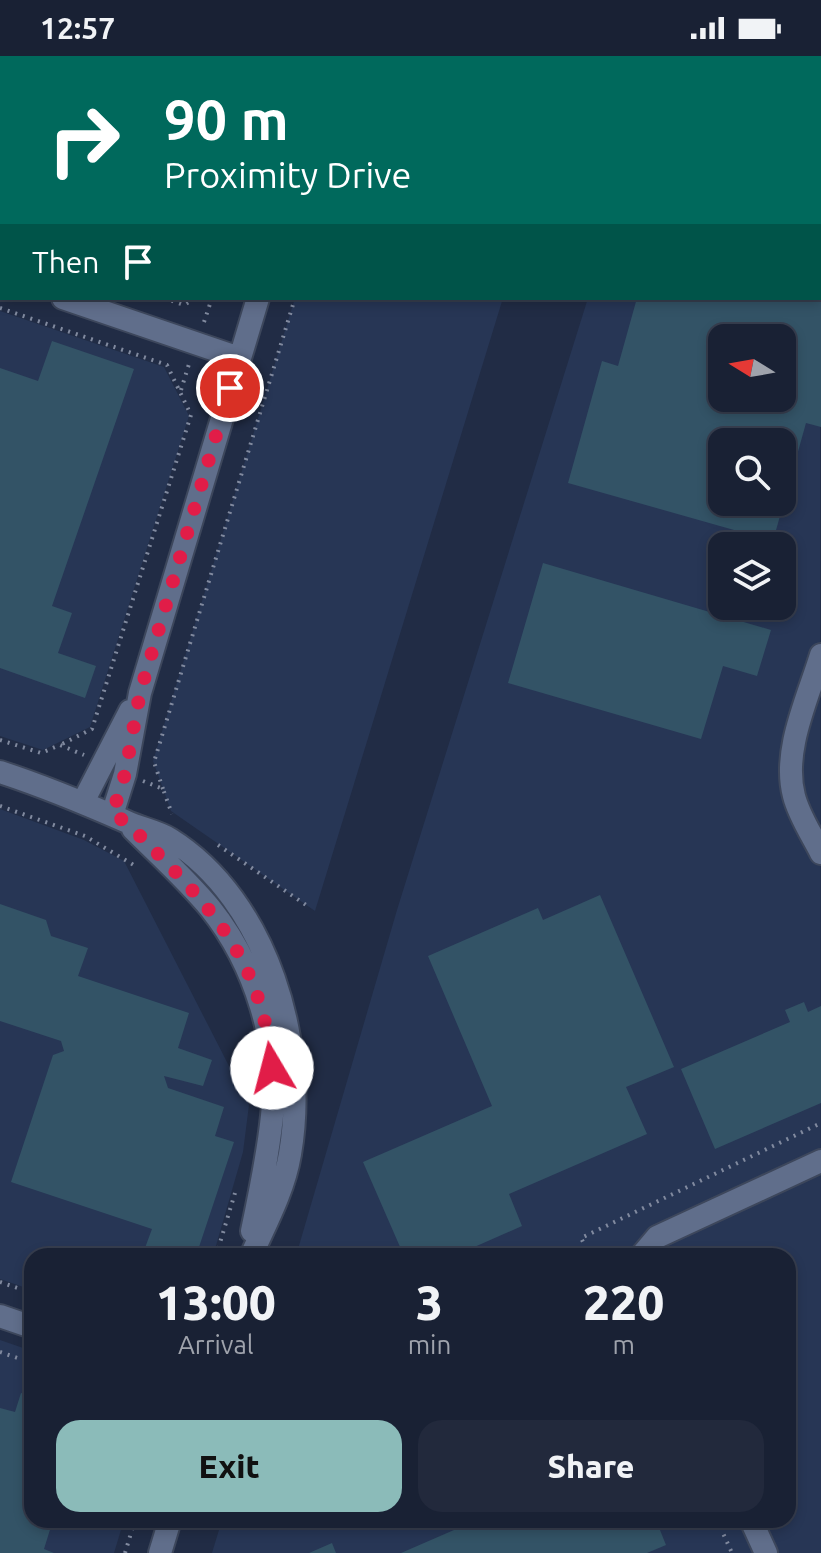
<!DOCTYPE html>
<style>
:root{--surface:#192134;--page:#22293c;--text:#f1f3f6;--muted:#9fa3ac;--line:#373e4f;--accent:#8bbbb9}
body{margin:0;font-family:Ubuntu,sans-serif;background:var(--page);color:var(--text);height:100vh;display:flex;flex-direction:column;font-size:30px;white-space:nowrap}
*{box-sizing:border-box;margin:0}
p{font-size:26px;color:var(--muted)}
.icon{flex:none;width:44px;height:44px;fill:none;stroke:currentColor;stroke-width:2;stroke-linecap:round;stroke-linejoin:round}
.map{position:relative;flex:1;overflow:hidden}
.drawer{position:absolute;left:24px;top:1192px;width:772px;height:280px;display:flex;flex-direction:column;background:var(--surface);border-radius:24px;box-shadow:0 4px 12px #0003,0 0 0 2px var(--line)}
.drawer>*{flex:none}
.hud{position:absolute;left:0px;top:0px;width:822px;height:244px;box-shadow:0 4px 12px #0003,0 0 0 2px var(--line);background:#00695c;color:#fff;overflow:hidden}
.needle{width:52px;rotate:281deg}
.buttons{position:absolute;left:708px;top:268px;display:grid;gap:16px}
.buttons a{display:grid;place-items:center;width:88px;height:88px;border-radius:16px;background:var(--surface);box-shadow:0 4px 12px #0003,0 0 0 2px var(--line);font-size:40px}
.pin{position:absolute;display:grid;place-items:center;width:68px;height:68px;color:#fff;margin:-34px;border:4px solid #fff;border-radius:50%;box-shadow:0 2px 8px #0007}
.me{position:absolute;width:88px;margin:-44px;rotate:352deg;stroke-linejoin:round;filter:drop-shadow(0 0 6px #0008)}
.turn{display:flex;align-items:center;gap:28px;height:168px;padding:0 32px;font-size:36px}
.turn .icon{width:104px;height:104px;stroke-width:2.5}
.turn b{display:block;font-size:56px;line-height:68px}
.then{display:flex;align-items:center;height:76px;padding:0 32px;background:#0003;gap:16px;font-size:30px}
.eta{display:flex;justify-content:space-evenly;align-items:center;height:136px;text-align:center}
.eta b{font-size:48px;font-weight:800;line-height:56px}
.button{display:flex;gap:16px;margin-top:auto;padding:16px 32px}
.button a{flex:1;height:92px;border-radius:24px;background:var(--accent);color:#111;font-size:32px;font-weight:800;line-height:92px;text-align:center}
.button a+a{background:var(--page);color:var(--text)}
.status{display:flex;justify-content:space-between;align-items:center;height:56px;padding:0 40px;background:var(--surface);direction:ltr}
.status svg{height:22px;fill:currentColor}
.map>svg:first-child{display:block}
</style>
<div class="status"><b>12:57</b><svg viewBox="0 0 49 12"><path d="M0 12V9h3v3zM5 12V6h3v6zM10 12V3h3v9zM15 12V0h3v12zM26 1h20v11H26zM47 4h2v5h-2z"/></svg></div>
<div class="map">
<svg width="821" height="1497" viewBox="0 0 821 1497">
<rect width="100%" height="100%" fill="#212c45"/>
<path fill="#273655" fill-rule="evenodd" d="M0,0H297L2,2V184Z
M368,0H577L368,2Z
M820,130L821,1497H212L222,1464H788V1200H296L397,854L588,242H820ZM722,282H782V342H722ZM722,386H782V446H722ZM722,490H782V550H722Z
M295,242H503L315,855L171,755L153,705Z
M0,255L164,311L189,360L90,671L43,694L0,680Z
M0,753L84,784L124,805L249,1049L243,1096L213,1200H32V1234L0,1223Z
M0,1284L32,1295V1464H124L114,1497H0Z"/>
<path fill="#335366" fill-rule="evenodd" d="M637,242H821V371L806,367L773,485L568,427L602,305L618,310ZM722,282H782V342H722ZM722,386H782V446H722Z
M52,285L134,313L52,550L72,557L58,597L96,610L85,642L0,612V312L38,325Z
M543,507L771,574L757,620L723,610L701,683L508,627Z
M600,839L674,1011L626,1031L647,1078L509,1138L522,1170L454,1200H404L363,1106L492,1050L428,900L538,852L543,864Z
M0,848L46,864L51,880L88,892L78,920L189,957L178,992L212,1004L203,1030L164,1020L168,1032L224,1051L215,1080L234,1086L196,1200H142L152,1173L11,1126L53,999L64,995L61,985L0,965Z
M804,946L808,956L821,950V1047L715,1093L681,1013L790,966L785,954Z
M21,1337L32,1340V1464H53L44,1493L54,1497H0V1352L15,1356Z
M477,1464H656L666,1489L647,1497H401Z
M332,1487L336,1497H309Z"/>
<g fill="none" stroke-linecap="round" stroke-linejoin="round">
<defs>
<path id="street" d="M332,2L333,0
M0,220L2,221
M63,242L239,302
M821,599C808,642 782,695 794,740C799,760 812,779 821,797
M0,716C43,730 84,747 125,765C139,772 157,775 170,783C268,844 309,989 290,1098C284,1134 266,1167 251,1200
M83,746L130,655
M112,759L125,718L140,637L258,242
M133,773C159,799 187,824 210,852C255,908 280,988 272,1060C268,1099 260,1137 252,1175
M641,1200L657,1181L821,1105
M0,1260L32,1271
M751,1464L766,1497
M160,1497L170,1464"/>
</defs>
<use href="#street" stroke="#3d475c" stroke-width="26"/>
<path stroke="#818a9f" stroke-width="4" stroke-dasharray="2 6" stroke-linecap="butt" d="M774,0L776,2
M300,2V0
M367,2L368,0
M820,50L821,51
M0,186L2,187
M164,242L184,249L196,242
M0,252L167,309L191,359L92,673L60,689
M204,266L212,242
M181,334L189,308
M0,684L41,697L60,689L84,699
M143,725L163,733L172,758
M163,733L154,706L295,242
M0,750L85,780L137,811
M218,789L309,851
M216,1200L235,1137
M590,1200L581,1182L821,1067
M0,1226L32,1237
M0,1296L32,1307
M717,1464L732,1497
M125,1497L135,1464"/>
<use href="#street" stroke="#606e8b" stroke-width="22"/>
</g>
<g fill="none" stroke-linecap="round" stroke-linejoin="round">
<path stroke="#e11d48" stroke-width="14" stroke-dasharray="0 25.2" d="M230,332L140,637L125,718L112,759L125,765C202,842 262,896 272,1012"/>
</g>
</svg>
<div class="buttons">
<a><svg class="needle" viewBox="-14 -14 28 28"><path d="M0-13l5 13h-10z" fill="#e53935"/><path d="M0 13l5-13h-10z" fill="#9fa3ac"/></svg></a>
<a><svg class="icon" aria-label="search" viewBox="0 0 24 24"><circle cx="10" cy="10" r="6"/><path d="M15 15l6 6"/></svg></a>
<a><svg class="icon" aria-label="layers" viewBox="0 0 24 24"><path d="M12 4l9 5-9 5-9-5zM3 14l9 5 9-5"/></svg></a>
</div>
<div class="pin" style="left:230px;top:332px;background:#d93025"><svg class="icon" aria-label="arrive" viewBox="0 0 24 24"><path d="M6 21V4h12l-3 4 3 4H6"/></svg></div>
<svg class="me" style="left:272px;top:1012px" viewBox="-20 -20 40 40"><circle r="19" fill="#fff"/><path d="M0-13L10 11 0 6-10 11z" fill="#e11d48"/></svg>
<div class="hud">
<div class="turn"><svg class="icon" aria-label="right" viewBox="0 0 24 24"><path d="M7 20v-9h11M14 6l5 5-5 5"/></svg><div><b>90 m</b>Proximity Drive</div></div>
<div class="then">Then<svg class="icon" aria-label="arrive" viewBox="0 0 24 24"><path d="M6 21V4h12l-3 4 3 4H6"/></svg></div>
</div>
<section class="drawer">
<div class="eta">
<div><b>13:00</b><p>Arrival</p></div>
<div><b>3</b><p>min</p></div>
<div><b>220</b><p>m</p></div>
</div>
<div class="button"><a>Exit</a><a>Share</a></div>
</section>
</div>
